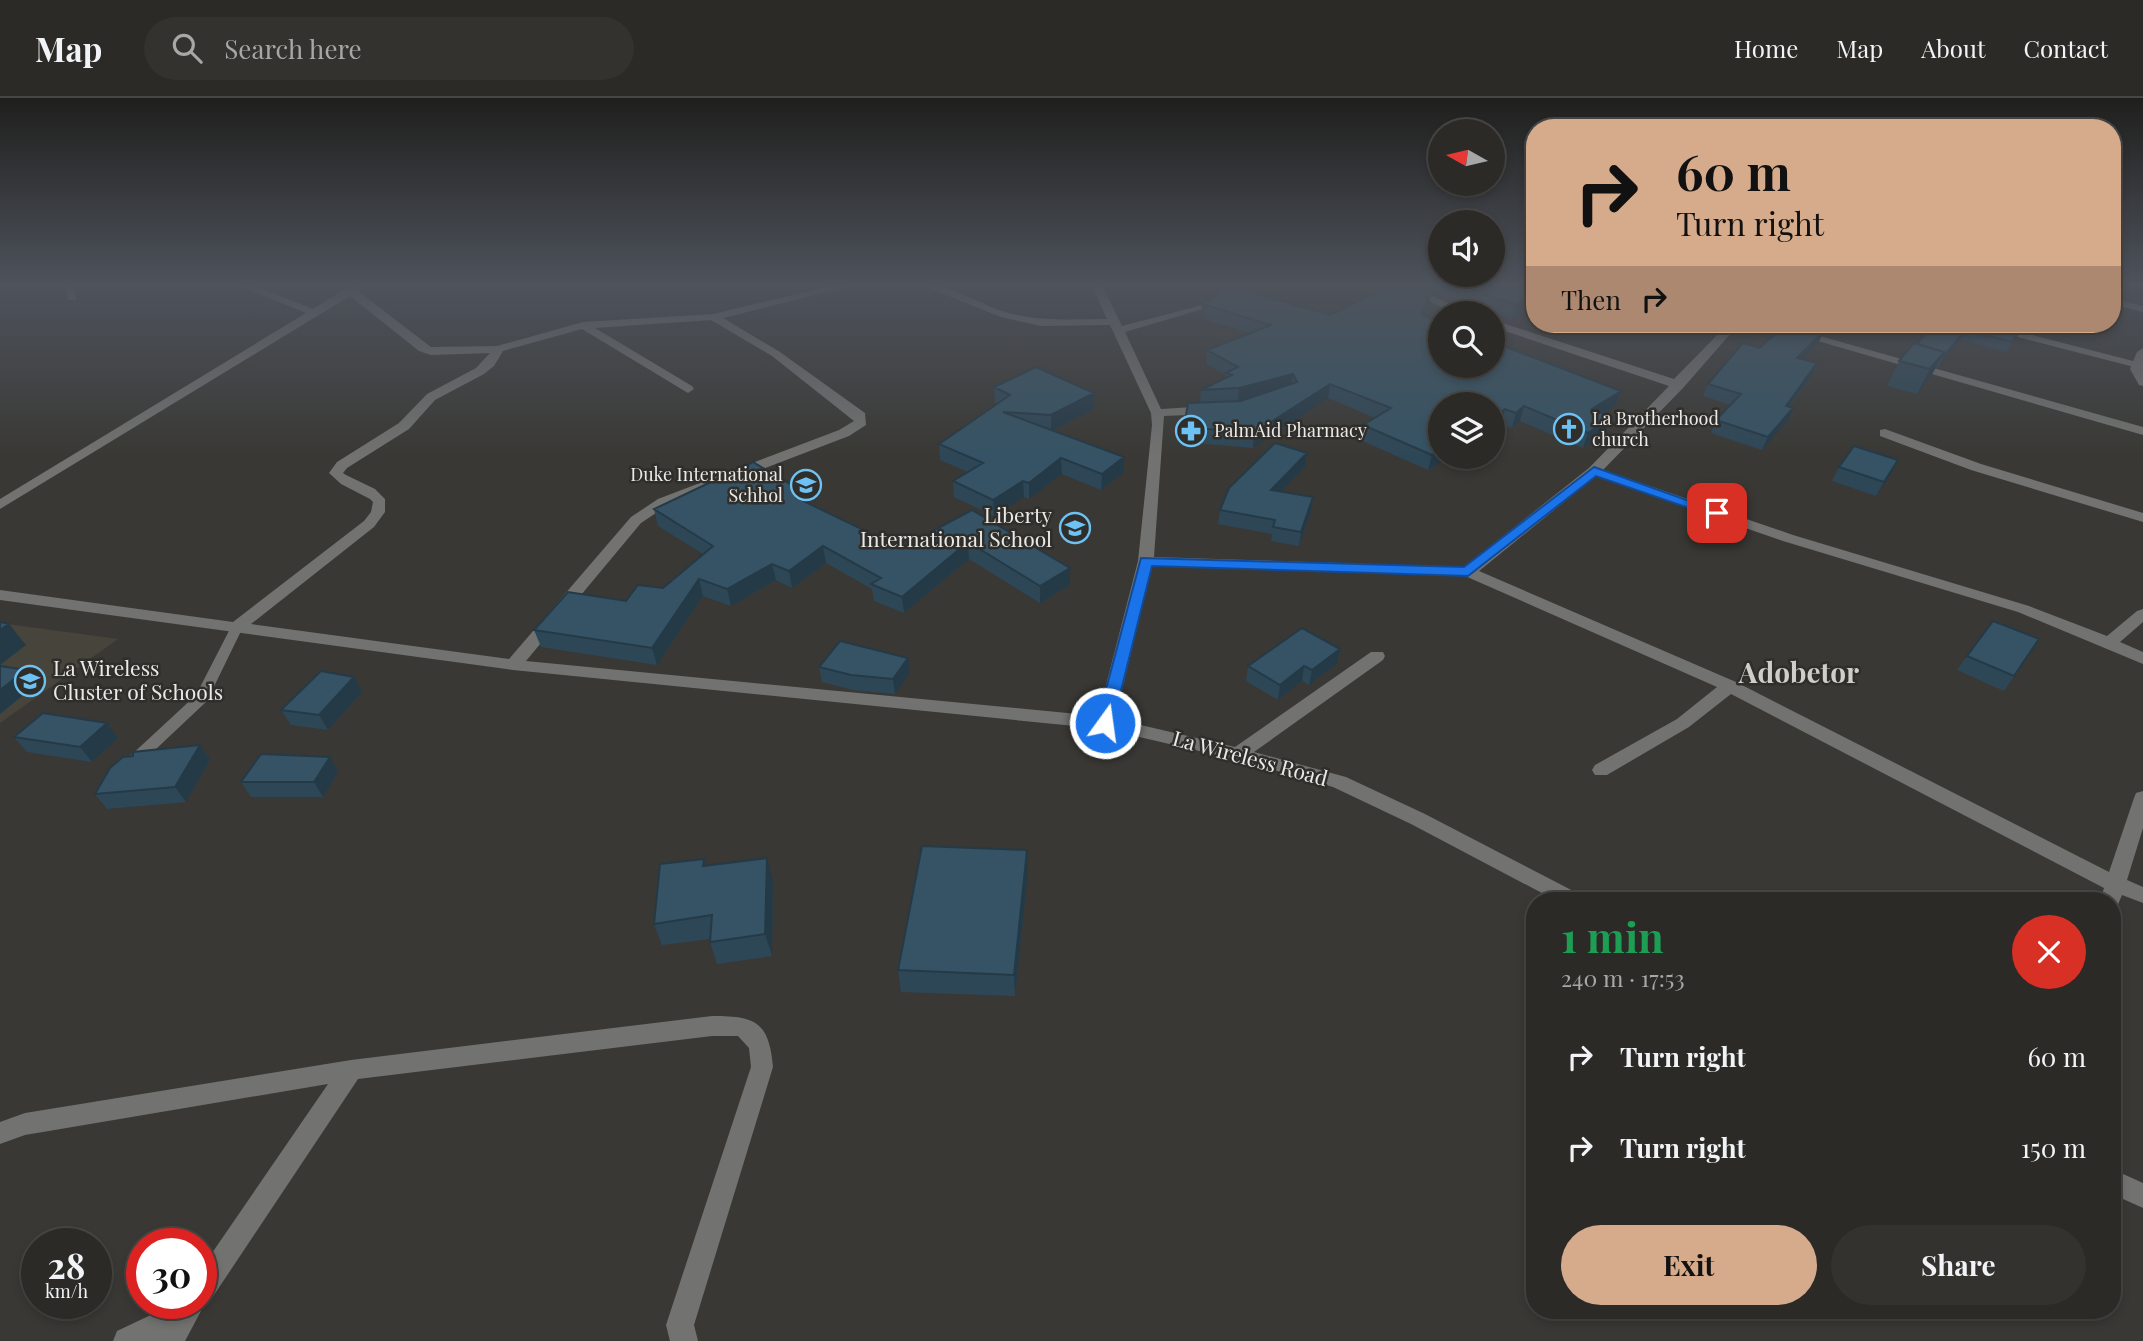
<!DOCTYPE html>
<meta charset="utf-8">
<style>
body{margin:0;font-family:"Playfair Display",serif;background:#33322f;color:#f1f3f6;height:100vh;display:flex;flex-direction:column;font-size:26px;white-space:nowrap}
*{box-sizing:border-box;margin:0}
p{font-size:23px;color:#a6a7a7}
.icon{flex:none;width:38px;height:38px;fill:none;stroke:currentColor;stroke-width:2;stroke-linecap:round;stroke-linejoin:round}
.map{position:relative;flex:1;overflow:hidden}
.drawer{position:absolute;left:1526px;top:794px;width:595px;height:427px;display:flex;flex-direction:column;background:#2b2a27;border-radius:28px;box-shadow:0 4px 10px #0003,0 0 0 2px #474644}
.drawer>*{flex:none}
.hud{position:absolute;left:1526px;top:21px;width:595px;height:214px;border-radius:28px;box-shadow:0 4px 10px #0003,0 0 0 2px #474644;background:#d6ab8b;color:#111;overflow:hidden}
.needle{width:46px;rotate:278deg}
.controls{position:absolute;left:1428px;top:21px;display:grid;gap:14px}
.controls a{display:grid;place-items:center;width:77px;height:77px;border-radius:50%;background:#2b2a27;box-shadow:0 4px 10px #0003,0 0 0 2px #474644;font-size:35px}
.speed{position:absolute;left:21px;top:1130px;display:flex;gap:14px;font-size:35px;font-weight:700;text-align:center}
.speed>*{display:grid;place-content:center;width:91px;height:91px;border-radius:50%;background:#2b2a27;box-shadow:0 4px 10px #0003,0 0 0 2px #474644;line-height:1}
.speed small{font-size:18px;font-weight:400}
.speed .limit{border:10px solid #d22;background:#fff;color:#111}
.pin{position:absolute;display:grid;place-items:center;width:60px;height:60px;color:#fff;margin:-30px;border-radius:14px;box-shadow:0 4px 10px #0006}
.me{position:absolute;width:77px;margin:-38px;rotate:14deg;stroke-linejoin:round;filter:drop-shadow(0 0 5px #0008)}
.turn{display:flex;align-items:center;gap:24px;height:147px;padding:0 35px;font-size:32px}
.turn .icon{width:91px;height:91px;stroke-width:2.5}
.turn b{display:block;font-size:49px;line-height:60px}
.then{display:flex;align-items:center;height:66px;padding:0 35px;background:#0003;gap:14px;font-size:26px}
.round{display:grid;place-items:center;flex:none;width:74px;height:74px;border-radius:37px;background:#33322f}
.headline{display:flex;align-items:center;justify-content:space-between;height:119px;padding:0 35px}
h1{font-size:42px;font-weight:700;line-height:52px;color:#1e9e55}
.cta{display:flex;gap:14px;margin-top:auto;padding:14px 35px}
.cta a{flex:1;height:80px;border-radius:42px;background:#d6ab8b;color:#111;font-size:28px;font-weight:700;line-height:80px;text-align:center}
.cta a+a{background:#33322f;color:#f1f3f6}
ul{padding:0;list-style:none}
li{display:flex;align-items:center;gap:21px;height:91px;padding:0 35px}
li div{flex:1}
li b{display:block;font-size:26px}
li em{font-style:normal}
header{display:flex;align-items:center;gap:42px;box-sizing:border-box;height:98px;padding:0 35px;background:#2b2a27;border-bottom:2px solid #474644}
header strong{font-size:33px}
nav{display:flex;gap:38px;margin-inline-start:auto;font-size:24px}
.search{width:490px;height:63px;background:#33322f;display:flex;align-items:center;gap:18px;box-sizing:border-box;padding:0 24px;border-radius:38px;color:#a6a7a7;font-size:26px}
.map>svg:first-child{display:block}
</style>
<header>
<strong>Map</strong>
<div class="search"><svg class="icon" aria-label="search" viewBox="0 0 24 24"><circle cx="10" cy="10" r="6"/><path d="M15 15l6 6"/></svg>Search here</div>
<nav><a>Home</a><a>Map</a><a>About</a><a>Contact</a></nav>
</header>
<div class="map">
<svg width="2143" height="1243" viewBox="0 0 2143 1243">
<rect width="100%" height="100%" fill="#393834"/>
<path fill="#47443b" d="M0 525 118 541 0 625Z"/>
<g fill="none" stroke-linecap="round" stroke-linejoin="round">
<path fill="#727270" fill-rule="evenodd" d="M2112 200 2143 208V214L2112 206Z
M2005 230 2141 265 2143 267 2138 270 2002 235V231Z
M237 525 243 529 207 603 138 668H128L126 664 128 660 196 597 231 529Z"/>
<path fill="#727270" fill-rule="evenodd" d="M64 185H74L76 202H68Z
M233 185H248L313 211 355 185H368L358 193 431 249 497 248 583 224 713 216 843 185H863L723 220 780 254 865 315 866 327 849 338 668 407 641 425 526 563 1098 618 1138 463 1152 327 1151 315 1110 227 1041 228 1001 219 916 185C949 185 978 206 1009 215 1041 224 1074 221 1107 221L1091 185H1101L1122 228 1206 206V210L1125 234 1161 311 1210 308 1216 312 1210 316 1164 318 1154 459 1464 469 1589 370 1669 288 1493 229V222L1674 281 1728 226H1739L1683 290 1603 372 1793 437 2029 508 2107 538 2137 513 2143 511V524L2120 544 2143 554V566L2018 514 1783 443 1596 378 1479 473 1736 584 2109 774 2134 700 2136 695 2143 693V730L2127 782 2143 789V805L2122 797 2117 809 2112 810V803H2100L2104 790 1731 596 1689 629 1607 677H1595L1592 672 1595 667 1677 621 1717 589 1465 478 1152 468 1115 621 1235 649 1371 554H1383L1385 558 1383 562 1254 654 1346 679 1425 716 1581 797 1584 803H1557L1411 726 1333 689 1238 662 1105 631 513 572 0 502V492L233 524 364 423 371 414 373 404 370 401 341 386 329 375 337 364 399 325 427 296 476 270 490 255 431 257 419 253 350 198 0 411V401L306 215ZM711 222 772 258 854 323 839 332 658 401 631 419 509 561 251 526 374 429 385 414V401L375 391 346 377 343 375 347 370 409 331 435 302 484 276 494 268 503 253 582 231 688 295 694 291 692 288 595 230Z
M1391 185H1405L1469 215H1454Z
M1759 226H1777L2143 329V337Z
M2143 250V288L2139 287 2130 271 2137 254Z
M1885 331 1981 366 2143 415V424L1971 372 1880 338V332Z
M712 918C755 918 769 923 773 969L694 1227 698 1243H670L666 1227 751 969 749 950 738 938H712L358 981 210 1203 201 1207 199 1206 201 1213 185 1243H113L117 1233 174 1206H201V1171L328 986 25 1037 0 1046V1024L25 1015 351 962Z
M2112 1071 2143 1085V1110L2112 1096Z"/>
</g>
<path fill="#2e4757" d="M1393 185H1535L1512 221 1431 193 1429 206 1424 218 1621 293 1616 307 1603 316 1611 319 1606 334 1583 350 1520 323 1512 330 1501 326 1493 331V306L1440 359H1450L1428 372 1360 342 1363 327 1375 320 1328 300 1253 350 1183 344 1184 329 1200 304 1201 292 1225 280 1226 277 1206 266 1207 252 1250 235 1201 220 1202 206 1331 217Z
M1786 226H1838L1827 237 1822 236 1818 246 1802 261 1817 265 1811 278 1789 309 1788 323 1762 352 1711 335 1716 322 1730 307 1703 298 1708 286 1760 250Z
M1908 226H2026L2022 232 2021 231 2006 254 1960 242 1939 269 1937 268 1931 278 1917 296 1887 288 1899 263 1917 246 1925 237 1905 232Z
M994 289 1094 311 1053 332 1123 375 1101 392 1062 376 1029 401 1024 399 994 418 954 399 953 383 968 374 940 362 939 346 997 306 995 305Z
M1307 355 1305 369 1281 394 1313 399 1311 413 1299 448 1271 443 1272 436 1218 426 1220 412Z
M1898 362 1876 398 1832 383 1839 369Z
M807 405 901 450 972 412 1070 470V487L1040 505 969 461 904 515 874 503 872 491 826 465 792 490 776 482 731 508 703 498 657 567 541 549 534 532 626 503 663 490 703 456 658 428 654 411Z
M2039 541 2004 593 1957 572 1967 558Z
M1340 551 1337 566 1309 587 1302 583 1278 602 1246 583 1248 568Z
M908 560 910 575 895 596 853 592 822 584 819 569Z
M354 579 362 594 328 632 291 627 281 612Z
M107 625 118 640 92 664 27 654 14 639Z
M210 662 186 704 107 711 95 696Z
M338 674 323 699H251L241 684Z
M706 768 773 782 772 858 717 866 710 844V841L662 847 654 826Z
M1028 774 1015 898 901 894 898 872Z"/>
<path fill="#253a47" d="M1431 192 1429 206 1420 231 1422 217Z
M1535 194V205L1512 221 1516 207Z
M1832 226H1838L1827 237Z
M1965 232 1960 242 1939 269 1944 258Z
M1823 234 1818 246 1792 272 1797 260Z
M1944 254 1931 278 1917 296 1930 271Z
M1817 265 1811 278 1780 320 1786 308Z
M1293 276 1291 290 1238 304 1239 290Z
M1330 286 1328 300 1253 350 1254 335Z
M1621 293 1616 307 1588 326 1592 311Z
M1094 295V311L1051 333V317Z
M1524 308 1520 323 1512 330 1516 315Z
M1793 310 1788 323 1762 352 1768 339Z
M1505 311 1501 326 1493 331V319Z
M1611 319 1606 334 1583 350 1588 335Z
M1440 352V359H1450L1428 372 1432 357Z
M1307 355 1305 369 1269 406 1271 392Z
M1124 359 1123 375 1101 392 1102 376Z
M1061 360 1062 376 1029 401V385Z
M1898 362 1891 376 1876 398 1884 384Z
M1023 383 1024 399 994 418 993 402Z
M805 395 808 412 797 400Z
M1313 399 1311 413 1299 448 1301 434Z
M968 444 969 461 904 515 902 499Z
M823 448 826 465 792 490 789 473Z
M772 466 776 482 731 508 727 491Z
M1070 470V487L1040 505V488Z
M699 481 703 498 657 567 652 550Z
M9 526 26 547 0 567V532Z
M1340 551 1337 566 1309 587 1312 572Z
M908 560 910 575 895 596 893 581Z
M1304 568 1302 583 1278 602 1280 587Z
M26 572 37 586 0 616V592Z
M354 579 362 594 328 632 319 617Z
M107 625 118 640 92 664 80 649Z
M200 647 210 662 186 704 175 689Z
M330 659 338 674 323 699 314 684Z
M1027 752 1028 774 1015 898 1014 877Z
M767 760 773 782 772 858 765 836Z"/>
<path fill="#355365" stroke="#253a47" stroke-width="2" d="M1393 185H1416L1431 192 1422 217 1440 224V268H1493V244L1621 293 1592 311 1611 319 1588 335 1524 308 1516 315 1505 311 1493 319V306H1440V352L1432 357 1363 327 1391 310 1330 286 1254 335 1184 329 1188 305 1241 303 1297 284 1293 276 1239 290 1201 292 1232 277 1226 275 1238 269 1207 252 1271 227 1202 206 1230 189 1331 217Z
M1454 185H1535V194L1516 207Z
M1786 226H1795L1823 234 1797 260 1817 265 1786 308 1793 310 1768 339 1716 322 1741 296 1708 286 1743 245 1760 250Z
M1928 226H2006L2021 231 2012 244 1965 232 1944 258H1942L1944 254 1917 246 1933 227Z
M1914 245 1944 254 1930 271 1899 263Z
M1036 269 1094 295 1051 317 1003 314 1124 359 1102 376 1061 360 1029 385 1023 383 993 402 953 383 983 365 939 346 1010 297 994 289Z
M1275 345 1307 355 1271 392 1313 399 1301 434 1273 429 1275 422 1220 412 1229 390Z
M1854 348 1898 362 1884 384 1839 369Z
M753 364 805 395 797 400 901 450 972 412 1070 470 1040 488 968 444 902 499 871 486 881 480 823 448 789 473 772 466 727 491 699 481 652 550 534 532 568 494 626 503 638 487 663 490 713 448 654 411Z
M1993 523 2039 541 2014 578 1967 558Z
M0 524 9 526 0 532Z
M1302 530 1340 551 1312 572 1304 568 1280 587 1248 568Z
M840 543 908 560 893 581 851 577 819 569Z
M0 568 26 572 0 592Z
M321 573 354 579 319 617 281 612Z
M43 615 107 625 80 649 14 639Z
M200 647 175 689 95 696 110 670 123 659 133 658V654Z
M261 656 330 659 314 684H241Z
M922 748 1027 752 1014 877 898 872Z
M767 760 765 836 710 844 712 817 654 826 660 766 704 761 703 768Z"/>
<linearGradient id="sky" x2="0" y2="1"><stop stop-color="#1f1f1d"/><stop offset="0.52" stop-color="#4e535c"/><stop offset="1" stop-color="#4e535c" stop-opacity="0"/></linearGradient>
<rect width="2143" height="359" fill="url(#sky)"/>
<path fill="#1a73e8" stroke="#114b97" stroke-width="2" d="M1594 369 1723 415 1712 418 1596 378 1468 478 1152 468 1113 625 1105 630 1097 625 1141 460 1464 469Z"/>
<defs>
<g id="church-ring" transform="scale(1.575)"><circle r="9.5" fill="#2f2e2a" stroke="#6dc2f3" stroke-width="1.5"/><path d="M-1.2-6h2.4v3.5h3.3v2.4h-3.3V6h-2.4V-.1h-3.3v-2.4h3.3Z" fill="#6dc2f3"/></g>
<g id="pharmacy-ring" transform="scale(1.575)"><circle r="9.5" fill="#2f2e2a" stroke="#6dc2f3" stroke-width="1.5"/><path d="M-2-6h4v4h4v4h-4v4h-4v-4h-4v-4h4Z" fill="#6dc2f3"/></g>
<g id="school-ring" transform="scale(1.575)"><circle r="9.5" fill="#2f2e2a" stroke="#6dc2f3" stroke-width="1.5"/><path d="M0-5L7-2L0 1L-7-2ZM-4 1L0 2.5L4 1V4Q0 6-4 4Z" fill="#6dc2f3"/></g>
</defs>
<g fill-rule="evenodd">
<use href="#church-ring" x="1569" y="331"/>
<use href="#pharmacy-ring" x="1191" y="333"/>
<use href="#school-ring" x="806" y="387"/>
<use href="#school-ring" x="1075" y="430"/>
<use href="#school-ring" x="30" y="583"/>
</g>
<g text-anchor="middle" stroke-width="5" stroke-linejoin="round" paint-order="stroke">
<g font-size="18" fill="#eae9e7" stroke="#2f2e2a" text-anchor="start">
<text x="1592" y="327">La Brotherhood<tspan x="1592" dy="21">church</tspan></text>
<text x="1214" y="339">PalmAid Pharmacy</text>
<text x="783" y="383" text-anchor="end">Duke International<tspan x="783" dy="21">Schhol</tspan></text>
</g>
<g font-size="21" fill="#eae9e7" stroke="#2f2e2a" text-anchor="end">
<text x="1052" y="425">Liberty<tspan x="1052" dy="24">International School</tspan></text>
<text x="53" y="578" text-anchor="start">La Wireless<tspan x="53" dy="24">Cluster of Schools</tspan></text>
</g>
<g font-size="21" fill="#eae9e7" stroke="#2f2e2a">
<text transform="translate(1250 661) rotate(15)" y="7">La Wireless Road</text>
</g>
<g font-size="28" font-weight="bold" fill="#d0ceca" stroke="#2f2e2a">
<text x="1799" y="585">Adobetor</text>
</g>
</g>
</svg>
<div class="controls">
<a><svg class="needle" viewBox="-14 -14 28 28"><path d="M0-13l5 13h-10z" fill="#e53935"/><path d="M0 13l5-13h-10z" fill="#a6a7a7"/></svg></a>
<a><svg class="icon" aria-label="sound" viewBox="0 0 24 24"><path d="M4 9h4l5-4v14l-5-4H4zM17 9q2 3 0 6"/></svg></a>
<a><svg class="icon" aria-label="search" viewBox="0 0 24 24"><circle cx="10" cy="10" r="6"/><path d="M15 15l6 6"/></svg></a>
<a><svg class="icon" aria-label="layers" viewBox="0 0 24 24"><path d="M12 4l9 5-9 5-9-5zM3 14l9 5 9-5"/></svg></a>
</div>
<div class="speed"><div>28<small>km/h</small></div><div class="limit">30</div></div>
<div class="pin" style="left:1717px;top:415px;background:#d93025"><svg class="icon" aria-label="arrive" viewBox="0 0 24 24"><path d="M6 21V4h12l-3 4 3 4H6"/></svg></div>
<svg class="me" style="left:1105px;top:625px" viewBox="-20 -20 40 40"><circle r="17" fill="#1a73e8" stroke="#fff" stroke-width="3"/><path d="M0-11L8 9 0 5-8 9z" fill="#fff"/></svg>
<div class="hud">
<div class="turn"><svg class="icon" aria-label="right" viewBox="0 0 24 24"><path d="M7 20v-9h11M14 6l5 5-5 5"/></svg><div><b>60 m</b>Turn right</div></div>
<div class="then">Then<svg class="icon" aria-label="right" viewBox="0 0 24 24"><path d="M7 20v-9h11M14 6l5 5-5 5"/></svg></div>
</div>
<section class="drawer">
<div class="headline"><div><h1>1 min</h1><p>240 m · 17:53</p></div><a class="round" style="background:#d93025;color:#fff"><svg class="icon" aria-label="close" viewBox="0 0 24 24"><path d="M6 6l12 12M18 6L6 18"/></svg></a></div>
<ul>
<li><svg class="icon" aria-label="right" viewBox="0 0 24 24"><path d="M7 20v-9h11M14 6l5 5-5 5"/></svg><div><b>Turn right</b></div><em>60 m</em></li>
<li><svg class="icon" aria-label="right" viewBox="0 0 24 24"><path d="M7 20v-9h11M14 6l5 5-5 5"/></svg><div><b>Turn right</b></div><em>150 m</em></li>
</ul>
<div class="cta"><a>Exit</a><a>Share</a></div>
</section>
</div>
